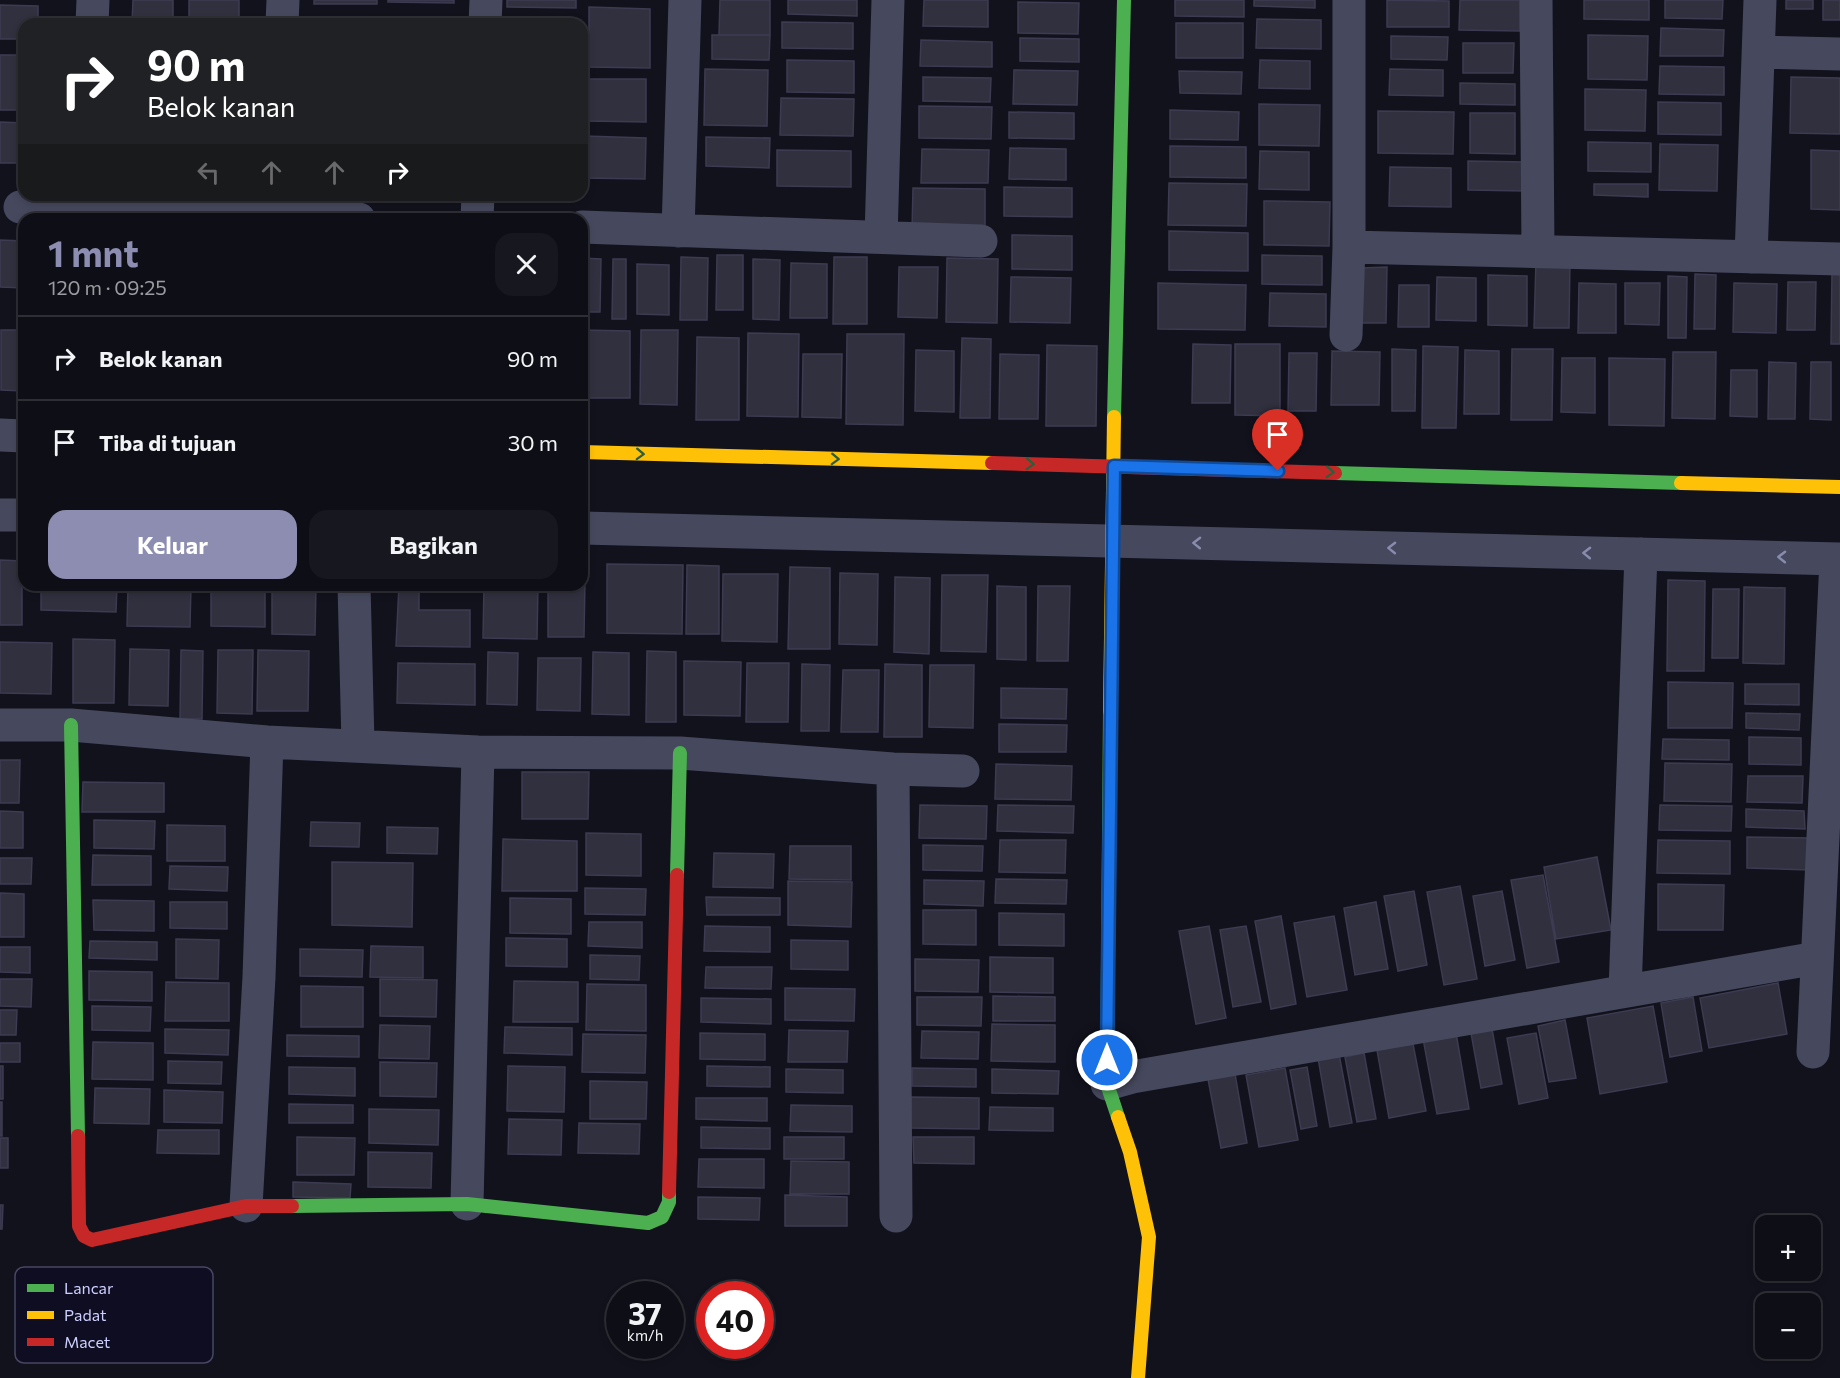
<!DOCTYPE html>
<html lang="id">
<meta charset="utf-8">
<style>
body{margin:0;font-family:Commissioner,sans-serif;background:#17171f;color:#f1f3f6;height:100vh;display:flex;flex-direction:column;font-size:22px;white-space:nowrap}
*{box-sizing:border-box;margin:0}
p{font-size:20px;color:#9b9ca1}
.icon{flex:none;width:33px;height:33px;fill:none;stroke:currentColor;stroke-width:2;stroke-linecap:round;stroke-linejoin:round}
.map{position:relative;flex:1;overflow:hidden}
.panel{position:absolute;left:18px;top:213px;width:570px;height:378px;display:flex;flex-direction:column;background:#0e0e16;border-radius:18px;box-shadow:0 3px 9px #0003,0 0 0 2px #2e2e35}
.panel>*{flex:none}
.top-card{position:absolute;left:18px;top:18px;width:570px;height:183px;border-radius:18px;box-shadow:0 3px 9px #0003,0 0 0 2px #2e2e35;background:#202124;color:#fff;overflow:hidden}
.tools{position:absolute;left:1755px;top:1215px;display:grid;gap:12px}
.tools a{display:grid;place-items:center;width:66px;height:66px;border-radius:12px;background:#0e0e16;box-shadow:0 3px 9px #0003,0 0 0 2px #2e2e35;font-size:30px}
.speed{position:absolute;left:606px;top:1281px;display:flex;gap:12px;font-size:30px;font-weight:700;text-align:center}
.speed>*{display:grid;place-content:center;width:78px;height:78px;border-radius:50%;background:#0e0e16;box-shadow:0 3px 9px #0003,0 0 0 2px #2e2e35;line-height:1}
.speed small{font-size:15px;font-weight:400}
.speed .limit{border:9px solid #d22;background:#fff;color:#111}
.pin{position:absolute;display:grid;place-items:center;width:51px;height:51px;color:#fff;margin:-62px -26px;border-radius:50% 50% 50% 0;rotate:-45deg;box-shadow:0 0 6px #0007}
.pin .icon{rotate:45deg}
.me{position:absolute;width:66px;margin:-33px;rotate:0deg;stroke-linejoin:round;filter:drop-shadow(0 0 4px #0008)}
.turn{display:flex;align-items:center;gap:21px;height:126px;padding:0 30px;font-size:27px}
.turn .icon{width:78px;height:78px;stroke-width:2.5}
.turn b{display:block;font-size:42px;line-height:51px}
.lanes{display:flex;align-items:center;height:57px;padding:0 30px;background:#0003;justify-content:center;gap:30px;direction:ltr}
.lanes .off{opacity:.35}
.round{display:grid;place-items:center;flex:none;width:63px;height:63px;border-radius:18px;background:#17171f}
.headline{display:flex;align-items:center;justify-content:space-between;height:102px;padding:0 30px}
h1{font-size:36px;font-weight:700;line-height:45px;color:#8c8db0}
.primary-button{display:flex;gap:12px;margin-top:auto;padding:12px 30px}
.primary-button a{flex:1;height:69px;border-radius:18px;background:#8c8db0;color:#fff;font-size:24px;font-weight:700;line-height:69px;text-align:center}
.primary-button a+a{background:#17171f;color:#f1f3f6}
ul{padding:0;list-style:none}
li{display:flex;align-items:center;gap:18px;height:84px;padding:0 30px;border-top:2px solid #2e2e35}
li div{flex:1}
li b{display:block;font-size:22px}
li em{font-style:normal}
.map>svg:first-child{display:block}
</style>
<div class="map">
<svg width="1840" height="1378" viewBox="0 0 1840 1378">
<rect width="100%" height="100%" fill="#12121d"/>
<path fill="#30303f" stroke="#3c3b51" stroke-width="1.5" d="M133 0H173V24H132Z
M189 0H239V24H189Z
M314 0H377V4H314Z
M388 0H454V3L388 2Z
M507 0H576V8L507 7Z
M720 0H770V35H719Z
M788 0H857V16L788 14Z
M924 0H988V27L923 26Z
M1175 0H1244V17L1175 16Z
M1254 0H1315V8L1254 6Z
M1387 0 1449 1V27H1387Z
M1460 0H1520V31L1459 30Z
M1584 0H1649V20L1584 19Z
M1665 0H1723L1722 19 1665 18Z
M1786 0H1813V9H1786Z
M1823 0H1840V20H1823Z
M1018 2 1079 3 1078 34 1018 33Z
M0 5 38 6V24H24V39H0Z
M589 7 650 9V68L589 67Z
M1257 19 1321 20V49L1256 48Z
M782 22 853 23V49L782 48Z
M1176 23H1243V58H1176Z
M1661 28 1724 30 1723 56H1660Z
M712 35H770L769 60 712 59Z
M1588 35 1648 36 1647 80 1588 79Z
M1391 36 1448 37 1447 60 1391 59Z
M1020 38 1079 39V62L1020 61Z
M921 40 992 42V67L920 66Z
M1463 43H1514L1513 73H1463Z
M0 55H24V110H0Z
M787 60 854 61V93L787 92Z
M1260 60 1310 61V89L1259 88Z
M1660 66 1724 67V95L1659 94Z
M705 69 768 70 767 126 704 125Z
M1390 69 1443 70V96L1389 95Z
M1014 70 1078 71 1077 105 1013 104Z
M1179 71 1242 72 1241 94 1180 93Z
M923 77 991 78 990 102 923 101Z
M1791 77 1840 78V134L1790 133Z
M588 79H646V122L587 121Z
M1460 83 1515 84V105L1460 104Z
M1585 89 1646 90 1645 131 1585 130Z
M781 98 854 99 853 136 780 135Z
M1658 102 1721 103V135L1658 134Z
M1259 104 1320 105 1319 146 1259 145Z
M919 106 992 107 991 139 919 138Z
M1170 110 1239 112 1238 140 1170 139Z
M1378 111 1454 112 1453 154 1378 153Z
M1009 112 1074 113V139L1009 138Z
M1470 113H1515V154L1470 153Z
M0 122 24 123V163H0Z
M585 136 646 138 645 179 585 178Z
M706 137 770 138 769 168 706 166Z
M1588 142 1651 143V172L1588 171Z
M1660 144 1718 145 1717 191 1659 190Z
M1170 146 1246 147V178L1170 177Z
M1010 148 1066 149V180L1009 179Z
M922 149 989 150 988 183H921Z
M777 150 851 151V187L777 186Z
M1811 150 1840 151V210L1811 209Z
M1260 151 1309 152V190L1259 189Z
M1468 161 1528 162V191L1468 190Z
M1390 167 1451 168V207L1389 206Z
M1169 183 1247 184 1246 226 1168 225Z
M1594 184H1648V197L1594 195Z
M1004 187 1072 188V217L1004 216Z
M913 188 985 189V231L912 230Z
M1264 201 1330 202 1329 246 1264 245Z
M1169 231 1248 233V271L1169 270Z
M1012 235 1072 236V270L1012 269Z
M0 240 24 241V288L0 287Z
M717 255H743V310H716Z
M1262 255 1322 256V285L1262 284Z
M681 257 708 258 707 320H680Z
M834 257H867V324H833Z
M582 258 601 259 600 312H582Z
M947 258 998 259 997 323 946 322Z
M613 259H626V319H612Z
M753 259 780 260 779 320 753 319Z
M1536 261H1570L1569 328H1534Z
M791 263 827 264V318H790Z
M637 264 669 265V315L637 314Z
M899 267H938L937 318 898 317Z
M1387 267 1386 323H1360L1361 268Z
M1832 272H1840V344H1831Z
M1695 274 1716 275 1715 329H1694Z
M1488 275 1527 276V326L1488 325Z
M1668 276 1687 277 1686 338H1668Z
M1011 277 1071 278 1070 323 1010 322Z
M1437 277 1476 278V321L1436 320Z
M1788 282H1816L1815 330H1787Z
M1158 283 1246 285 1245 330 1158 329Z
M1579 283 1616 284V333H1578Z
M1625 283H1660L1659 325 1625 324Z
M1734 283 1777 284 1776 333 1733 332Z
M1399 285H1429V327H1398Z
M1270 293 1326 294V327L1269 326Z
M1 330H24V391L1 390Z
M582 330 630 331V398H582Z
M641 330H678L677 405 640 404Z
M748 333 799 334 798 417 747 416Z
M847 334H904L903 425 846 424Z
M697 337 739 338V420H696Z
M962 338 991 339 990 418H960Z
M1193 344 1231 345 1230 403H1192Z
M1235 344H1280V416L1235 415Z
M1047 345 1097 346 1096 426H1046Z
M1423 346 1458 347 1456 428H1422Z
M1392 349 1416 350 1415 411H1392Z
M1512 349H1553L1552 420H1511Z
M916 350 954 351V412L915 411Z
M1465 350 1499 351V414H1464Z
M1332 351 1380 352 1379 405H1331Z
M1673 352H1716L1715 419 1672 418Z
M1289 353H1317L1316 411H1288Z
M803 354H842L841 418 802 417Z
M1000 354 1039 355 1038 419H999Z
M1562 358H1595V413L1561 412Z
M1609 358 1665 359 1664 426 1609 425Z
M1769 362 1796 363 1795 419H1768Z
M1811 362H1831V420L1810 419Z
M1731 370H1757V417L1730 416Z
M0 560 22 561V625H0Z
M607 564 683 565 682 634 607 633Z
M687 565 719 566V634H686Z
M790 567 830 568V649H788Z
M840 573 878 574 877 645 839 644Z
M723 574H778L777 642 722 641Z
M942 575H988L986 652 941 651Z
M895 577 930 578 929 654 894 652Z
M582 578 585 579 584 637H548V585H582Z
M1668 580 1705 581 1704 671H1667Z
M41 585H117L116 612 41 610Z
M128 585H191L190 627 127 626Z
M211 585H265V627L211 626Z
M272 585H316L315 635 272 634Z
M399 585H419V610H470V647L396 646Z
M484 585H538L537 639 483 638Z
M997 586 1026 587V660L997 659Z
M1038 586H1070L1068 661H1037Z
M1744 587 1785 588 1784 664 1743 663Z
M1713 589H1739L1738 658H1712Z
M73 639 115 640 114 703H73Z
M0 642 52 643 51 694 0 693Z
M130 649 169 650 168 706 129 705Z
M181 650 203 651 202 719H180Z
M218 650H253L252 714 217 713Z
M258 650 309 651 308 711H257Z
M647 651 676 652V722H646Z
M488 652 518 653 517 705 487 704Z
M593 652 629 653V715L592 714Z
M538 658H581L580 711 537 710Z
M684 661 741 662 740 716 684 715Z
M398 663 475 664V705L397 703Z
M747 663H789L788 722H746Z
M802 664 830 665 829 731H801Z
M885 664 922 665V737H884Z
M930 665H974L973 728 929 727Z
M843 670H879L878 732H841Z
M1668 682 1733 683 1732 728H1668Z
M1745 684H1799V705L1745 704Z
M1001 688 1067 689 1066 719 1001 718Z
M1746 713 1800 714 1799 730 1746 728Z
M999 724 1067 725 1066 752H999Z
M1749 737 1801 738V765L1749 764Z
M1663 739 1729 740V760L1662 759Z
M0 760H20L19 803H0Z
M1665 763 1732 764 1731 802 1664 801Z
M996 764 1072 766 1071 800 995 799Z
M522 772H589L588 819H522Z
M1748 776H1803L1802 803 1747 802Z
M83 782 164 783V812H82Z
M920 805 987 806 986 839 919 838Z
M998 805 1074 806 1073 833 997 831Z
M1660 805 1732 806 1731 831 1659 830Z
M1746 809 1804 811 1805 829 1746 827Z
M0 811 23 812V848H0Z
M94 820 155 821 154 849 94 848Z
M311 822 360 823 359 847 310 846Z
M167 825 225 826V861H167Z
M387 827 438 828 437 854 387 853Z
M586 833 641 834V876L586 875Z
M1747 837 1811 838 1810 870 1747 868Z
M503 839 577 841V891H502Z
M1000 840H1066L1065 873 999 872Z
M1658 840 1730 841V874L1657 873Z
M923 845 983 846 982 871 923 870Z
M790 846H851V880L789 879Z
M714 853 774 854 773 888 713 887Z
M93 855 151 856V885H92Z
M1597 857 1611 930 1556 939 1544 867Z
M0 858H32L31 884H0Z
M332 862 413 863 412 927 332 925Z
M170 866 228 867 227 891 169 889Z
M1543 875 1559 962 1527 968 1511 880Z
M996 879 1067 880 1066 904 995 903Z
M924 880 984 881 983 906 924 904Z
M788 881 852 882 851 927 788 925Z
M1658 884 1724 885 1723 930H1658Z
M1460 886 1477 979 1444 985 1427 892Z
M585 888 646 889 645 915 585 914Z
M1414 891 1427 965 1398 971 1384 896Z
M1502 891 1515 960 1485 966 1473 896Z
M0 893 24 894V937H0Z
M706 897 780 898V915H707Z
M510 898 571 899V934L510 933Z
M93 900 154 901V931L94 930Z
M170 902H227V929L170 928Z
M1376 902 1388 969 1355 975 1344 908Z
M923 910H976V945L923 944Z
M999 913 1064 914V946L999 945Z
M1281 916 1296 1004 1271 1009 1255 921Z
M1334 916 1347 990 1307 997 1294 923Z
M589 922H642V948L588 946Z
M705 926 770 927V952L704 951Z
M1209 926 1226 1018 1196 1024 1179 931Z
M1246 926 1261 1002 1233 1007 1220 930Z
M506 938 567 939V967L506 966Z
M176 939 219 940 218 979 176 978Z
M791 940 848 941V970L791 969Z
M90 941 157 942V960L89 958Z
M371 946 423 947V978L370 977Z
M0 947H30V973L0 972Z
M300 949 363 950 362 977 300 976Z
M590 955 640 956 639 980 590 979Z
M990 957 1053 958V993L990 992Z
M915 959 979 960 978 992 915 991Z
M706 967H772L771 989 705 988Z
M89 971 152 972V1001L89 1000Z
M0 979H32L31 1007 0 1006Z
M380 979 437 980 436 1017 380 1016Z
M514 981 578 982V1022H513Z
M166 982 229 983V1021H165Z
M1778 983 1787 1034 1709 1048 1700 998Z
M587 984 646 985V1031L586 1030Z
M301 986 363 987V1027H301Z
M785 988 855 989 854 1021 785 1020Z
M993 996 1055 997V1021H993Z
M917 997H982L981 1026 917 1025Z
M1693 997 1702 1051 1670 1057 1661 1003Z
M701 998 771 999V1024L701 1022Z
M92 1006 151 1007 150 1031 92 1030Z
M1653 1006 1667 1082 1600 1094 1587 1018Z
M0 1010H17L16 1035H0Z
M1565 1020 1576 1078 1549 1082 1538 1026Z
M992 1024 1055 1025V1062L991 1061Z
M380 1025 430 1026 429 1059 379 1058Z
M505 1027 572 1028V1055L504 1053Z
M1455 1027 1469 1109 1437 1114 1422 1033Z
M165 1029 229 1030 228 1055 165 1053Z
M1492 1029 1502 1084 1481 1088 1471 1033Z
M789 1030 848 1031 847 1062H788Z
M922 1031 979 1032 978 1059 921 1058Z
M700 1033 765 1034V1060L700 1059Z
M1536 1033 1548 1098 1519 1104 1507 1038Z
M583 1034 646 1035 645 1073 582 1072Z
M287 1035 359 1036V1057L287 1056Z
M93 1042 153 1043V1080L92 1079Z
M0 1043H20V1062H0Z
M1413 1044 1426 1111 1389 1118 1377 1050Z
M1364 1053 1376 1119 1357 1122 1345 1057Z
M1339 1054 1352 1123 1330 1127 1318 1058Z
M168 1061 222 1062 221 1084 168 1083Z
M380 1062 437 1063 436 1097 380 1096Z
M0 1066H3V1099H0Z
M508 1066 565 1067 564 1112 507 1111Z
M707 1066 770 1067V1087L707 1086Z
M289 1067 355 1068V1096L289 1094Z
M1307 1067 1317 1126 1301 1129 1290 1070Z
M912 1068 976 1069V1087L912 1086Z
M1285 1068 1298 1140 1259 1147 1246 1075Z
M786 1069 843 1070V1093L786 1092Z
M992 1069 1059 1071 1058 1094 992 1093Z
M1235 1074 1247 1143 1221 1148 1208 1079Z
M590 1081 647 1082 646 1119H590Z
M95 1088 150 1089 149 1124 94 1123Z
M164 1090 223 1092 222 1123 164 1122Z
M911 1097 979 1098V1129L910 1128Z
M696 1098H767V1121L696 1119Z
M0 1102H2V1136H0Z
M289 1104 353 1105V1123H289Z
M791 1105 852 1106V1132L790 1131Z
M990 1107 1053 1108V1131L989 1130Z
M369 1109 439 1110 438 1145 369 1143Z
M509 1119 562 1120 561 1155 508 1154Z
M579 1123 640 1124 639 1154 578 1153Z
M701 1127 770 1128V1149L701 1148Z
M158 1130H219V1154L157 1153Z
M297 1137 355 1138 354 1175H297Z
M784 1137H844V1159H784Z
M913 1137H974V1164L914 1163Z
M0 1138H8V1168H0Z
M368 1152 432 1153 431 1188 368 1187Z
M699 1159H764V1188L698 1187Z
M791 1161 849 1162V1194H790Z
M293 1182 351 1184 350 1198 293 1197Z
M785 1195 847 1197V1226H785Z
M698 1197 760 1198 759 1220 698 1219Z
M0 1205H3L2 1229H0Z"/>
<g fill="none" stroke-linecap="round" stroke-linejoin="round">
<path stroke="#46485e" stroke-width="33" d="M1536 0 1538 251
M92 24 93 0
M282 24 283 0
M485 24 486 0
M1759 52 1840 54
M20 207 359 219
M477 219 478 195
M582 227 981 241
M678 231 685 0
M881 237 888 0
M1349 247 1840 259
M1751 257 1760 0
M1346 335 1349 247V0
M0 435 24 436
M0 515H24
M582 528 1840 559
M354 585 358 744
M0 725H71L267 742 478 752 680 753 893 769 963 771
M893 769 896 1216
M1625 991 1641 554
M1813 1052 1836 559
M1107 1084 1132 1077 1817 958
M467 1204 478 752
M246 1206 259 977 267 742"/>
<path stroke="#4caf50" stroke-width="14" d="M1114 417 1124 0
M1335 473 1681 483
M1110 711 1107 1084 1118 1117
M71 725 78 1136
M677 875 680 753
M292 1206 467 1204 648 1223 662 1217 669 1202V1192"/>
<path stroke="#ffc107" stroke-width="14" d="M582 452 992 463
M1681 483 1840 487
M1110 711 1114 417
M1118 1117 1130 1152 1149 1237 1138 1378"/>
<path stroke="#c62828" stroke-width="14" d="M992 463 1335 473
M78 1136 79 1226 84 1236 92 1240 246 1206H292
M669 1192 677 875"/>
</g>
<defs><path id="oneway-chevron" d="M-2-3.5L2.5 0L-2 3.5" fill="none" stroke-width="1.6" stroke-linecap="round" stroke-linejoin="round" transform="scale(1.5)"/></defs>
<g stroke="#2d5e39">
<use href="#oneway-chevron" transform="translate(640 454) rotate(2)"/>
<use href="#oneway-chevron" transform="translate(835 459) rotate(2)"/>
<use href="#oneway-chevron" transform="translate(1030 464) rotate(2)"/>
<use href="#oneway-chevron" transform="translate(1330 472) rotate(2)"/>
</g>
<g stroke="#8a8cae">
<use href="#oneway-chevron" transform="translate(1197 543) rotate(-179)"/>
<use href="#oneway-chevron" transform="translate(1392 548) rotate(-179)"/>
<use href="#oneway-chevron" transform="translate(1587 553) rotate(-179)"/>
<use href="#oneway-chevron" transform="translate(1782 557) rotate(-179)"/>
</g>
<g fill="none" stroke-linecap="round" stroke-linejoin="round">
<g stroke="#114b97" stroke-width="15">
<path id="route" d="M1107 1060 1114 466 1278 471"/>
</g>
<use href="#route" stroke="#1a73e8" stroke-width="10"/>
</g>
<rect x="15" y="1267" width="198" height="96" rx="9" fill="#0e0d22" stroke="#474764" stroke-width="1.5"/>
<rect x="27" y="1284" width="27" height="8" fill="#4caf50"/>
<rect x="27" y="1311" width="27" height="8" fill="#ffc107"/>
<rect x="27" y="1338" width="27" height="8" fill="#c62828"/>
<g font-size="16" fill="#cdcfff">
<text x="64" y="1294">Lancar</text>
<text x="64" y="1321">Padat</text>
<text x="64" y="1348">Macet</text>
</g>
</svg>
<div class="tools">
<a>+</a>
<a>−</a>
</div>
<div class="speed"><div>37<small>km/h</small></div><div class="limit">40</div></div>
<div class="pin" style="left:1278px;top:471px;background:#d93025"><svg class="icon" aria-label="arrive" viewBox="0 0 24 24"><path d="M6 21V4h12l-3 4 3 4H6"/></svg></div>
<svg class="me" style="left:1107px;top:1060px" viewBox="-20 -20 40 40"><circle r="17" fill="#1a73e8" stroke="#fff" stroke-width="3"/><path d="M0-11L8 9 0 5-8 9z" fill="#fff"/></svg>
<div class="top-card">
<div class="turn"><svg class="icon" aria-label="right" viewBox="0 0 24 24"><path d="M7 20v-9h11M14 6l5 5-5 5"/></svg><div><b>90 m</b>Belok kanan</div></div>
<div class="lanes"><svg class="icon off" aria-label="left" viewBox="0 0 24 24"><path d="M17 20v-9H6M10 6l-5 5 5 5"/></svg><svg class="icon off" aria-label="ahead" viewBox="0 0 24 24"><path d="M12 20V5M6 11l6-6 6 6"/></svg><svg class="icon off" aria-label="ahead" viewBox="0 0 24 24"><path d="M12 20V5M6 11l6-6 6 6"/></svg><svg class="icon" aria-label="right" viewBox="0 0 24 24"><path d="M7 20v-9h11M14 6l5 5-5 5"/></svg></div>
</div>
<section class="panel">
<div class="headline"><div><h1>1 mnt</h1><p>120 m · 09:25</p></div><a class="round"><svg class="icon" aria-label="close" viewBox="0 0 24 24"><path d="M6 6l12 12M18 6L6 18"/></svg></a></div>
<ul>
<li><svg class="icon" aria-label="right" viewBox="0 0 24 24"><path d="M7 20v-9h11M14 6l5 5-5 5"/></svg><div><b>Belok kanan</b></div><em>90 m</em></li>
<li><svg class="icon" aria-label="arrive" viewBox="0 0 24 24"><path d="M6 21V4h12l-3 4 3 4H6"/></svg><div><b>Tiba di tujuan</b></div><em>30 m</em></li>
</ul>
<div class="primary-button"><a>Keluar</a><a>Bagikan</a></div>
</section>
</div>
